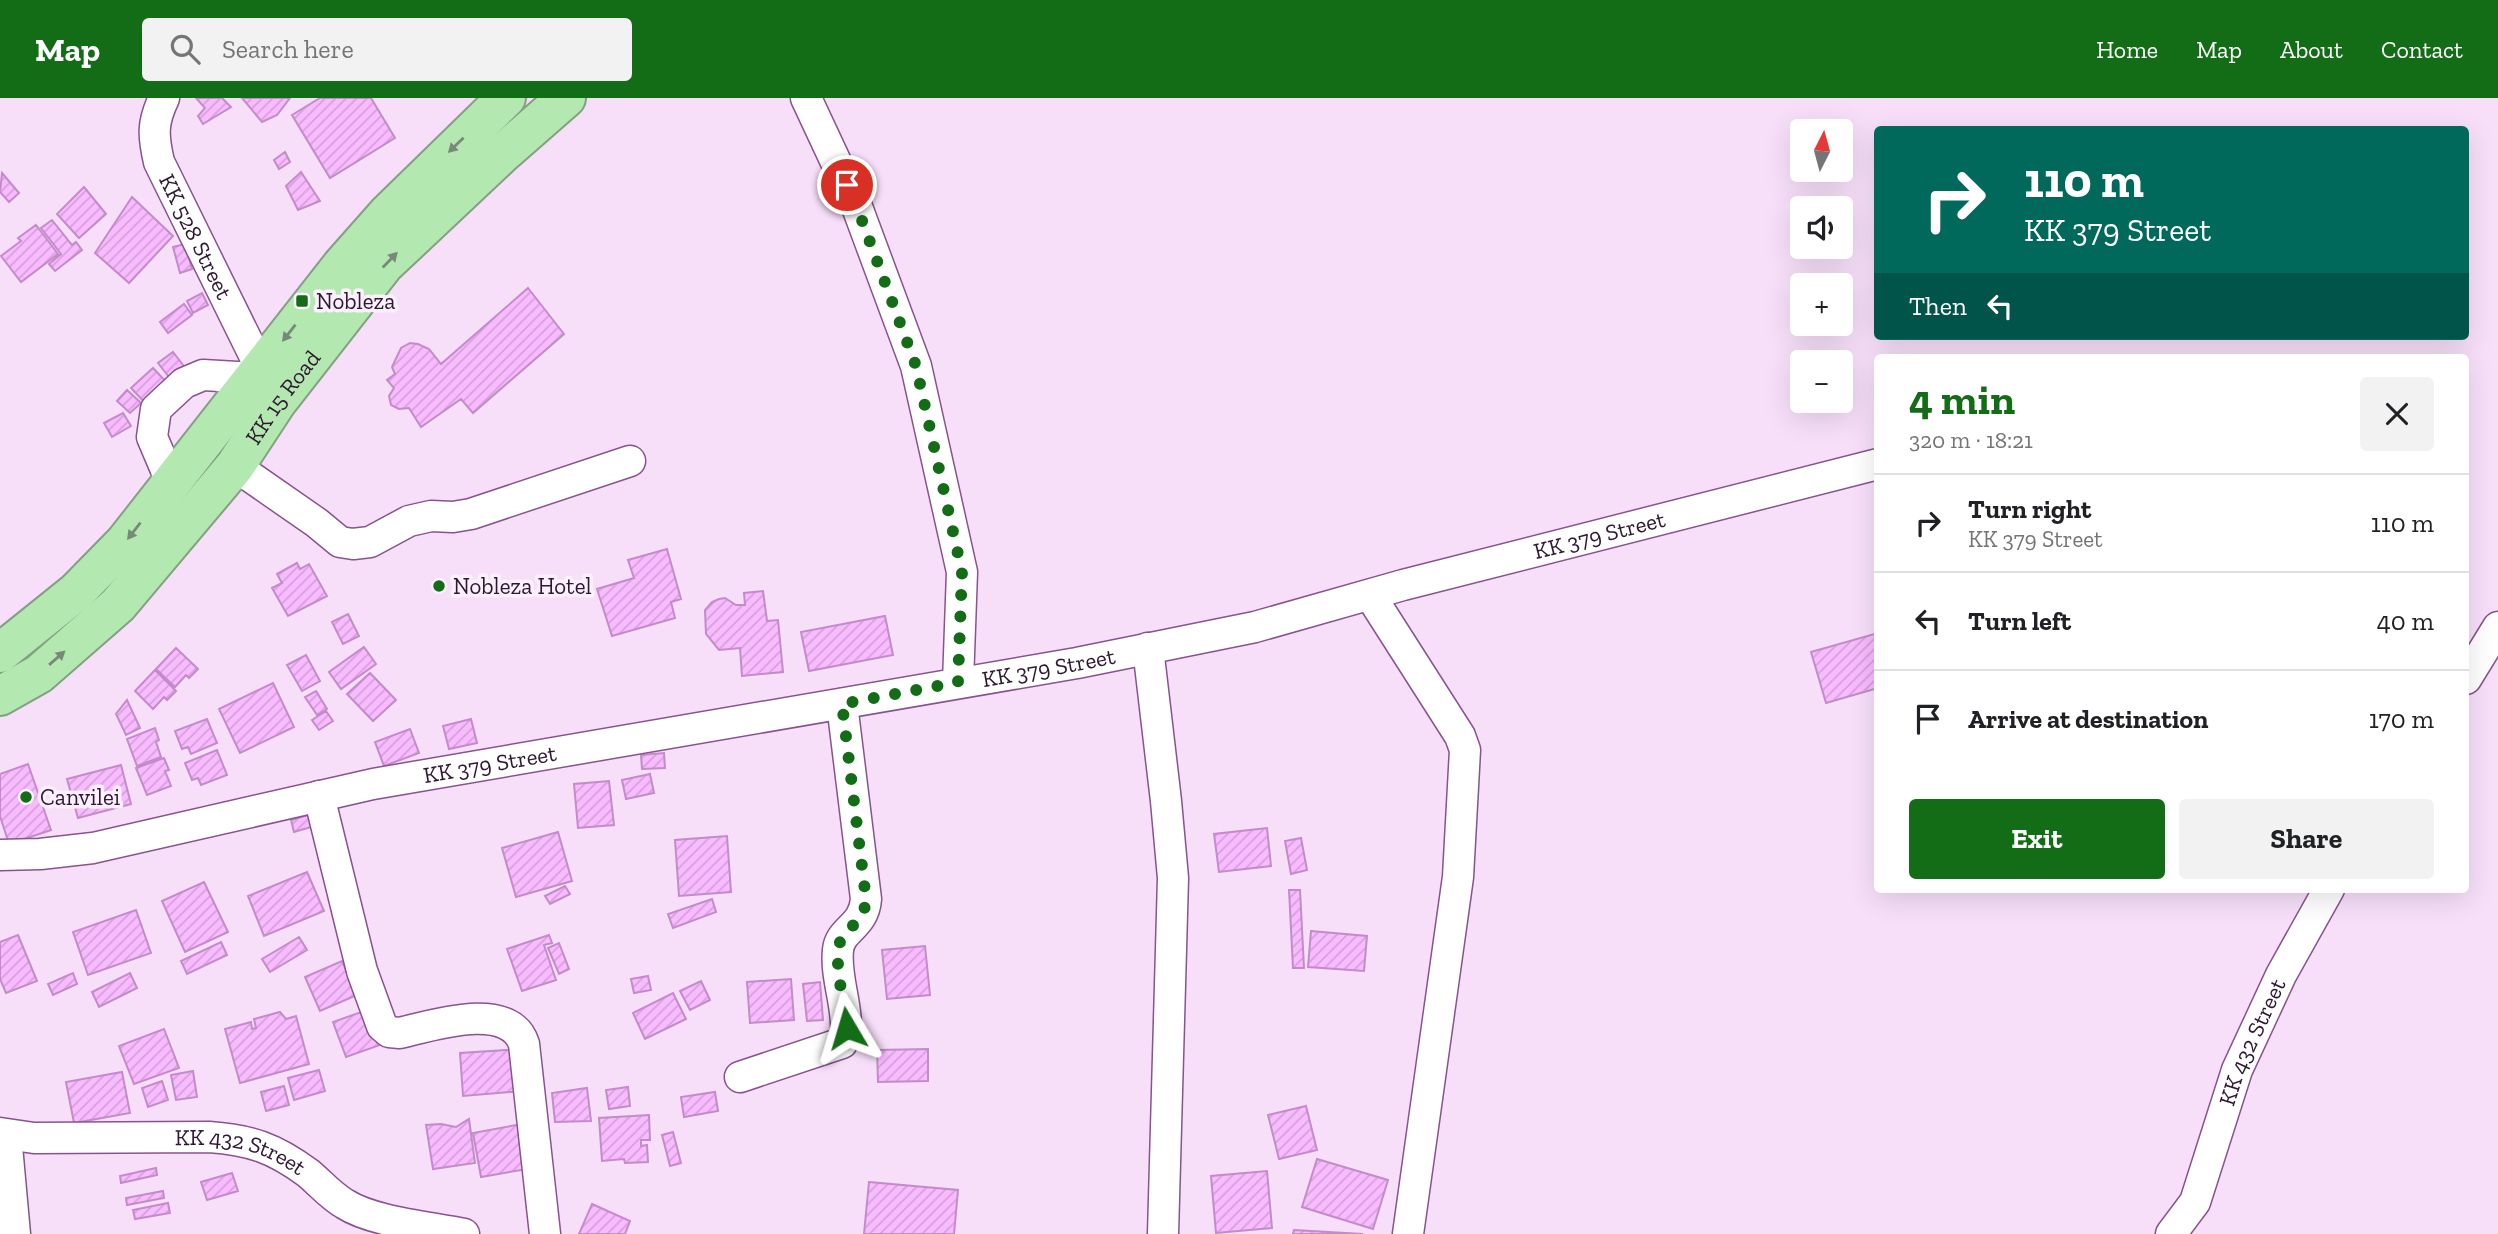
<!DOCTYPE html>
<meta charset="utf-8">
<style>
body{margin:0;font-family:"Zilla Slab",serif;background:#f2f2f2;color:#202124;height:100vh;display:flex;flex-direction:column;font-size:26px;white-space:nowrap}
*{box-sizing:border-box;margin:0}
p{font-size:23px;color:#757577}
.icon{flex:none;width:38px;height:38px;fill:none;stroke:currentColor;stroke-width:2;stroke-linecap:round;stroke-linejoin:round}
.map{position:relative;flex:1;overflow:hidden}
.details{position:absolute;left:1874px;top:256px;width:595px;height:539px;display:flex;flex-direction:column;background:#fff;border-radius:7px;box-shadow:0 7px 28px #0002}
.details>*{flex:none}
.guide{position:absolute;left:1874px;top:28px;width:595px;height:214px;border-radius:7px;box-shadow:0 7px 28px #0002;background:#00695c;color:#fff;overflow:hidden}
.needle{width:46px;rotate:6deg}
.buttons{position:absolute;left:1790px;top:21px;display:grid;gap:14px}
.buttons a{display:grid;place-items:center;width:63px;height:63px;border-radius:7px;background:#fff;box-shadow:0 7px 28px #0002;font-size:35px}
.pin{position:absolute;display:grid;place-items:center;width:60px;height:60px;color:#fff;margin:-30px;border:4px solid #fff;border-radius:50%;box-shadow:0 2px 7px #0007}
.me{position:absolute;width:77px;margin:-38px;rotate:353deg;stroke-linejoin:round;filter:drop-shadow(0 0 5px #0008)}
.turn{display:flex;align-items:center;gap:24px;height:147px;padding:0 35px;font-size:32px}
.turn .icon{width:91px;height:91px;stroke-width:2.5}
.turn b{display:block;font-size:49px;line-height:60px}
.then{display:flex;align-items:center;height:66px;padding:0 35px;background:#0003;gap:14px;font-size:26px}
.round{display:grid;place-items:center;flex:none;width:74px;height:74px;border-radius:7px;background:#f2f2f2}
.overview{display:flex;align-items:center;justify-content:space-between;height:119px;padding:0 35px}
h1{font-size:42px;font-weight:700;line-height:52px;color:#136d17}
.cta{display:flex;gap:14px;margin-top:auto;padding:14px 35px}
.cta a{flex:1;height:80px;border-radius:7px;background:#136d17;color:#fff;font-size:28px;font-weight:700;line-height:80px;text-align:center}
.cta a+a{background:#f2f2f2;color:#202124}
ul{padding:0;list-style:none}
li{display:flex;align-items:center;gap:21px;height:98px;padding:0 35px;border-top:2px solid #e0e0e0}
li div{flex:1}
li b{display:block;font-size:26px}
li em{font-style:normal}
header{display:flex;align-items:center;gap:42px;box-sizing:border-box;height:98px;padding:0 35px;background:#136d17;color:#fff}
header strong{font-size:33px}
nav{display:flex;gap:38px;margin-inline-start:auto;font-size:24px}
.search{width:490px;height:63px;background:#f2f2f2;display:flex;align-items:center;gap:18px;box-sizing:border-box;padding:0 24px;border-radius:7px;color:#757577;font-size:26px}
.map>svg:first-child{display:block}
</style>
<header>
<strong>Map</strong>
<div class="search"><svg class="icon" aria-label="search" viewBox="0 0 24 24"><circle cx="10" cy="10" r="6"/><path d="M15 15l6 6"/></svg>Search here</div>
<nav><a>Home</a><a>Map</a><a>About</a><a>Contact</a></nav>
</header>
<div class="map">
<svg width="2498" height="1136" viewBox="0 0 2498 1136">
<defs>
<pattern id="building-hatch" width="6" height="6" patternUnits="userSpaceOnUse" patternTransform="scale(1.75)"><rect width="6" height="6" fill="#f8bbff"/><path d="M-1 1l2-2M0 6l6-6M5 7l2-2" fill="none" stroke="#d5a0db"/></pattern>
</defs>
<rect width="100%" height="100%" fill="#f7dff9"/>
<path fill="url(#building-hatch)" stroke="#c48bca" stroke-width="2" d="M196 0H222L231 9 203 26 198 18 205 10Z
M242 0H290L277 17 262 24Z
M320 0H371L395 40 330 80 292 17Z
M285 54 290 64 279 71 274 62Z
M301 74 320 103 298 112 286 88Z
M2 75 19 95 9 104 0 94Z
M84 89 106 116 79 140 57 116Z
M132 99 173 138 129 185 95 155Z
M52 122 72 147 76 144 82 152 55 173 49 166 61 156 41 130Z
M36 127 58 156 21 184 1 158 21 143 18 140Z
M185 146 192 171 180 175 173 149Z
M528 190 564 236 473 315 461 301 421 329 409 310 399 311 391 307 389 298 394 290 387 282 395 276 392 269 401 250 410 245 418 246 429 251 441 266Z
M202 195 208 207 193 215 187 203Z
M184 206 192 217 168 235 160 224Z
M173 254 190 276 176 288 158 265Z
M153 270 170 288 148 308 131 290Z
M127 292 141 305 130 315 117 303Z
M123 315 131 328 112 339 104 325Z
M667 451 681 501 671 504 675 520 612 538 597 491 634 480 628 462Z
M297 465 300 471 309 466 327 498 288 518 272 490 282 485 277 476Z
M763 493 767 523 778 522 783 574 742 578 740 550 719 552 706 536 705 512 712 504 719 501 725 500 736 507H745L744 495Z
M348 516 359 538 343 546 332 524Z
M885 518 893 557 809 573 801 534Z
M1878 535V590L1826 605 1811 554Z
M364 549 376 566 341 591 329 574Z
M176 550 198 571 189 580 186 577 175 589 156 571Z
M306 557 320 583 302 593 287 567Z
M155 572 176 593 167 602 164 599 153 611 135 593Z
M370 575 396 602 373 623 347 596Z
M273 585 294 629 240 655 219 611Z
M316 593 327 611 317 617 305 599Z
M127 602 140 630 126 637 116 616Z
M326 613 333 623 319 632 312 622Z
M207 621 217 645 191 656 188 649 182 651 175 633Z
M471 621 477 645 449 651 443 628Z
M155 630 159 642 156 644 161 659 137 668 127 641Z
M410 631 419 655 384 668 375 644Z
M217 652 227 677 201 687 198 680 192 682 185 665Z
M664 655 665 670 642 671 641 657Z
M164 660 169 672 165 673 171 688 147 697 136 670Z
M28 666 51 732 9 746 0 718V676Z
M121 667 131 706 78 720 67 681Z
M650 676 654 695 626 701 622 682Z
M609 683 614 727 578 730 574 686Z
M315 715 318 727 294 734 291 722Z
M1267 730 1271 768 1219 774 1214 736Z
M558 734 572 783 516 799 502 750Z
M727 738 731 794 679 798 675 742Z
M1301 740 1307 772 1291 776 1285 743Z
M307 774 324 813 264 838 248 798Z
M204 784 228 834 185 854 162 803Z
M565 788 570 796 550 806 545 798Z
M1289 792H1300L1304 870H1293Z
M712 801 716 814 673 830 668 816Z
M136 812 151 855 88 877 73 834Z
M1311 833 1367 838 1364 873 1308 869Z
M18 837 37 883 6 895 0 881V844Z
M549 837 552 845 544 847 556 882 522 893 507 851Z
M299 839 307 852 270 874 262 861Z
M221 844 227 857 187 876 181 863Z
M559 845 569 871 559 876 548 850Z
M925 848 930 897 887 901 882 852Z
M342 863 357 897 320 913 305 879Z
M73 875 77 886 53 897 48 886Z
M130 875 137 890 99 909 92 894Z
M648 878 651 892 634 895 631 881Z
M791 881 794 922 750 925 747 884Z
M701 883 710 902 690 912 680 893Z
M820 884 823 922 807 923 803 886Z
M673 895 686 921 645 941 633 915Z
M367 912 380 947 346 959 333 924Z
M280 914 286 921 296 918 309 966 240 985 225 931 251 924 252 931 256 930 254 921Z
M164 931 179 970 134 986 119 948Z
M520 951 523 993 463 998 460 955Z
M928 951V983L878 984 877 952Z
M319 972 325 993 294 1002 288 980Z
M193 973 197 999 176 1002 171 977Z
M122 974 130 1015 74 1025 66 984Z
M162 983 168 1002 148 1009 142 990Z
M284 988 289 1007 266 1013 261 994Z
M628 989 630 1008 609 1011 606 992Z
M587 990 591 1023 555 1024 552 995Z
M715 994 718 1013 684 1019 681 999Z
M1306 1008 1317 1052 1279 1061 1268 1017Z
M649 1017 650 1042H641V1048L647 1047 648 1064 625 1065 624 1061 602 1063 599 1020Z
M469 1021 475 1065 433 1071 426 1027 441 1026 456 1029Z
M522 1026 527 1071 481 1079 473 1035Z
M673 1034 681 1065 670 1068 662 1037Z
M1317 1061 1388 1082 1373 1131 1302 1109Z
M156 1070 157 1077 121 1085 120 1078Z
M1267 1073 1272 1130 1216 1135 1211 1078Z
M232 1075 238 1093 207 1102 201 1084Z
M869 1084 958 1092 954 1136H864Z
M163 1093 164 1100 127 1107 126 1100Z
M168 1105 170 1115 135 1121 133 1112Z
M592 1106 630 1123 625 1136H579Z
M1294 1132 1363 1136H1293Z"/>
<g fill="none" stroke-linecap="round" stroke-linejoin="round">
<g stroke="#88538e" stroke-width="33">
<g id="minor">
<path id="s1" d="M164 0C152 25 153 38 159 64L261 271"/>
<path d="M806 0 857 109 916 268 962 474 958 584"/>
<path d="M235 368 317 425 340 444 353 446 370 444 409 423 431 418 453 419 471 416 630 363"/>
<path d="M172 386 152 339 156 311 184 285 203 277 254 280"/>
<path d="M1370 497 1460 638 1465 652 1458 779 1408 1136"/>
<path d="M1148 550 1166 703 1173 780 1163 1136"/>
<path d="M2466 581 2498 529"/>
<path d="M319 698 362 873 382 928 389 934 400 935C433 927 510 902 524 946L545 1136"/>
<path id="s2" d="M0 757 40 756 93 750 373 686 1077 565 1255 529 1403 487 1878 366"/>
<path d="M740 979 842 945 846 935C848 908 835 879 838 852 840 831 864 829 866 801L842 606"/>
<path id="s3" d="M0 1035 34 1040 209 1039C251 1042 274 1050 308 1075 320 1085 331 1098 345 1106 373 1124 431 1129 464 1136"/>
<path d="M6 1037 15 1136"/>
<path id="s4" d="M2171 1136 2195 1104 2237 972 2281 877 2329 791"/>
</g>
</g>
<g stroke="#849f84" stroke-width="42">
<g id="highway">
<path d="M0 555 76 494 125 444 342 167 388 115 506 0"/>
<path id="s5" d="M0 598 39 576 118 507 235 368 277 304 384 167 502 56 566 0"/>
</g>
</g>
<use href="#minor" stroke="#fff" stroke-width="30"/>
<use href="#highway" stroke="#b3e8b0" stroke-width="38"/>
</g>
<defs><path id="oneway-solid" d="M-6-.8H1V-3.2L6.5 0L1 3.2V.8H-6Z" transform="scale(1.75)"/></defs>
<g fill="#778a77">
<use href="#oneway-solid" transform="translate(456 47) rotate(136)"/>
<use href="#oneway-solid" transform="translate(390 162) rotate(-46)"/>
<use href="#oneway-solid" transform="translate(289 235) rotate(128)"/>
<use href="#oneway-solid" transform="translate(134 433) rotate(128)"/>
<use href="#oneway-solid" transform="translate(57 560) rotate(-41)"/>
</g>
<g fill="none" stroke-linecap="round" stroke-linejoin="round">
<path stroke="#136d17" stroke-width="12" stroke-dasharray="0 21.6" d="M847 930C845 912 834 862 839 847 845 827 864 828 866 801L842 606 958 584 962 474 916 268 857 109 847 87"/>
</g>
<g fill="#136d17" stroke="#fdf0fe" stroke-width="2.5">
<rect x="295" y="196" width="14" height="14" rx="3.5"/>
<circle cx="439" cy="488" r="7"/>
<circle cx="26" cy="699" r="7"/>
</g>
<g text-anchor="middle" stroke-width="7" stroke-linejoin="round" paint-order="stroke">
<g font-size="23" fill="#2e1831" stroke="#fdf0fe">
<text dy="8" stroke="none"><textPath href="#s1" startOffset="149">KK 528 Street</textPath></text>
<text dy="8" stroke="none"><textPath href="#s5" startOffset="415">KK 15 Road</textPath></text>
<text dy="8" stroke="none"><textPath href="#s2" startOffset="1633">KK 379 Street</textPath></text>
<text dy="8" stroke="none"><textPath href="#s2" startOffset="1066">KK 379 Street</textPath></text>
<text dy="8" stroke="none"><textPath href="#s2" startOffset="499">KK 379 Street</textPath></text>
<text dy="8" stroke="none"><textPath href="#s4" startOffset="210">KK 432 Street</textPath></text>
<text dy="8" stroke="none"><textPath href="#s3" startOffset="243">KK 432 Street</textPath></text>
</g>
<g font-size="23" fill="#2e1831" stroke="#fdf0fe" text-anchor="start">
<text x="316" y="211">Nobleza</text>
<text x="453" y="496">Nobleza Hotel</text>
<text x="40" y="707">Canvilei</text>
</g>
</g>
</svg>
<div class="buttons">
<a><svg class="needle" viewBox="-14 -14 28 28"><path d="M0-13l5 13h-10z" fill="#e53935"/><path d="M0 13l5-13h-10z" fill="#757577"/></svg></a>
<a><svg class="icon" aria-label="sound" viewBox="0 0 24 24"><path d="M4 9h4l5-4v14l-5-4H4zM17 9q2 3 0 6"/></svg></a>
<a>+</a>
<a>−</a>
</div>
<div class="pin" style="left:847px;top:87px;background:#d93025"><svg class="icon" aria-label="arrive" viewBox="0 0 24 24"><path d="M6 21V4h12l-3 4 3 4H6"/></svg></div>
<svg class="me" style="left:847px;top:930px" viewBox="-20 -20 40 40"><path d="M0-17L14 15 0 8-14 15z" fill="#136d17" stroke="#fff" stroke-width="4"/></svg>
<div class="guide">
<div class="turn"><svg class="icon" aria-label="right" viewBox="0 0 24 24"><path d="M7 20v-9h11M14 6l5 5-5 5"/></svg><div><b>110 m</b>KK 379 Street</div></div>
<div class="then">Then<svg class="icon" aria-label="left" viewBox="0 0 24 24"><path d="M17 20v-9H6M10 6l-5 5 5 5"/></svg></div>
</div>
<section class="details">
<div class="overview"><div><h1>4 min</h1><p>320 m · 18:21</p></div><a class="round"><svg class="icon" aria-label="close" viewBox="0 0 24 24"><path d="M6 6l12 12M18 6L6 18"/></svg></a></div>
<ul>
<li><svg class="icon" aria-label="right" viewBox="0 0 24 24"><path d="M7 20v-9h11M14 6l5 5-5 5"/></svg><div><b>Turn right</b><p>KK 379 Street</p></div><em>110 m</em></li>
<li><svg class="icon" aria-label="left" viewBox="0 0 24 24"><path d="M17 20v-9H6M10 6l-5 5 5 5"/></svg><div><b>Turn left</b></div><em>40 m</em></li>
<li><svg class="icon" aria-label="arrive" viewBox="0 0 24 24"><path d="M6 21V4h12l-3 4 3 4H6"/></svg><div><b>Arrive at destination</b></div><em>170 m</em></li>
</ul>
<div class="cta"><a>Exit</a><a>Share</a></div>
</section>
</div>
